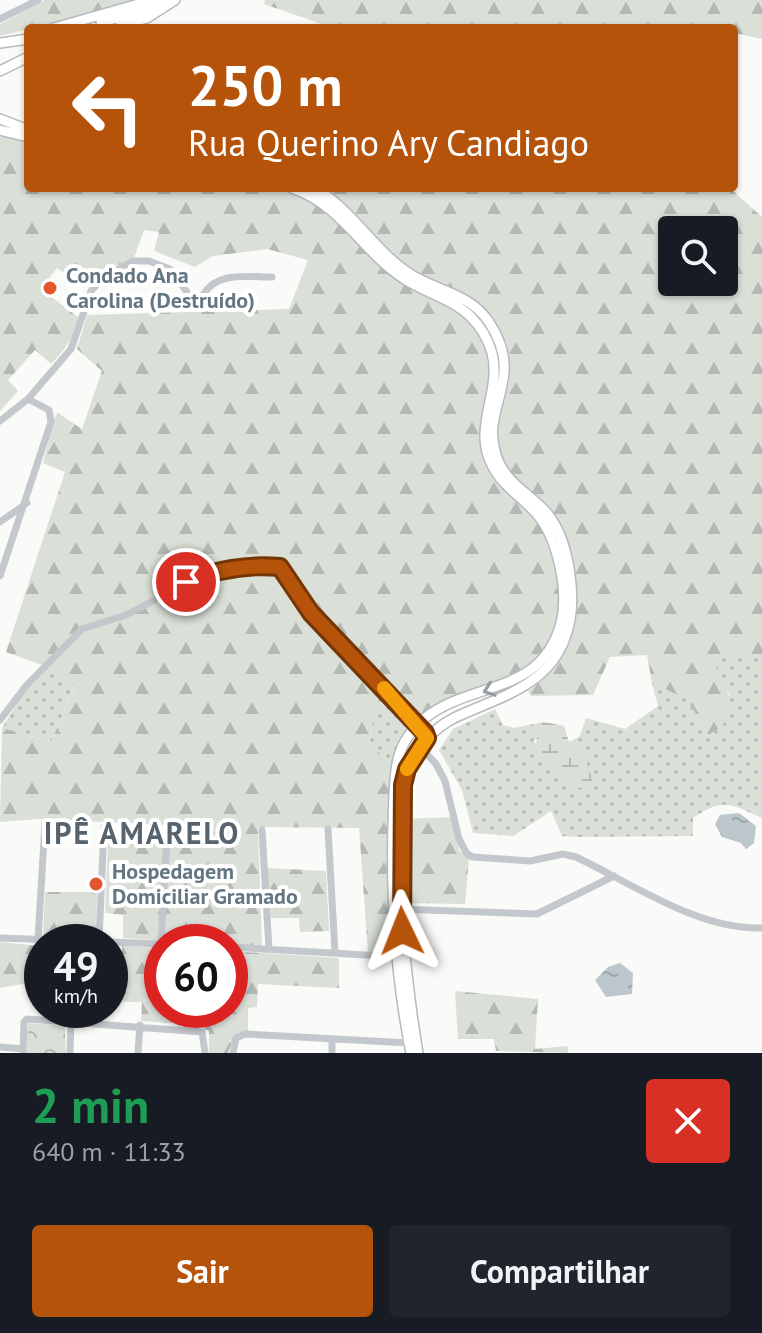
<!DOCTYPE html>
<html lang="pt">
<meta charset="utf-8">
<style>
body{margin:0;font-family:"PT Sans",sans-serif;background:#20242c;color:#f1f3f6;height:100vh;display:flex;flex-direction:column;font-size:30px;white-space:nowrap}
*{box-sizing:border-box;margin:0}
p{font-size:26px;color:#9ea1a6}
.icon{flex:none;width:44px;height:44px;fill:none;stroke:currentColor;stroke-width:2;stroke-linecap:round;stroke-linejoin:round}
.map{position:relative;height:1053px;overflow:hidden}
.details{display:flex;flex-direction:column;background:#171b24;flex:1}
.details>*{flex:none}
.hud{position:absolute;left:24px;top:24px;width:714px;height:168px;border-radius:8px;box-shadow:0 2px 6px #0004;background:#b45309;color:#fff;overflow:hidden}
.controls{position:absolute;left:658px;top:216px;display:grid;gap:16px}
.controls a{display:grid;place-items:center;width:80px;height:80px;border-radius:8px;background:#171b24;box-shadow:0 2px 6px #0004;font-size:40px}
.speed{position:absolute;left:24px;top:924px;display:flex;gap:16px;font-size:40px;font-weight:700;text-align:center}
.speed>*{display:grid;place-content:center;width:104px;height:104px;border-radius:50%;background:#171b24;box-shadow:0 2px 6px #0004;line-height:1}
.speed small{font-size:20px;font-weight:400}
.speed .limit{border:12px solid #d22;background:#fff;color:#111}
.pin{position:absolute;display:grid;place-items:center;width:68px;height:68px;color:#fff;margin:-34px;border:4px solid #fff;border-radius:50%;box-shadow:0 2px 8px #0007}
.me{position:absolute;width:88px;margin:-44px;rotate:358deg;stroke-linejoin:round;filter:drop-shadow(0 0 6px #0008)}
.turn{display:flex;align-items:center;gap:28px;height:168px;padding:0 32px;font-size:36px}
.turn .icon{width:104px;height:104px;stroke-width:2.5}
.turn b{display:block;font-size:56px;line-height:68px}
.round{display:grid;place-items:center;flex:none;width:84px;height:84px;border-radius:8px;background:#20242c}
.summary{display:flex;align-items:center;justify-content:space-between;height:136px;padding:0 32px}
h1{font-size:48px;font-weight:700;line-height:60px;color:#1e9e55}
.action{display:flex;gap:16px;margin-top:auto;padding:16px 32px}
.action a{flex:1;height:92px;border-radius:8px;background:#b45309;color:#fff;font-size:32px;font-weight:700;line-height:92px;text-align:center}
.action a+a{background:#20242c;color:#f1f3f6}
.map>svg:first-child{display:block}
</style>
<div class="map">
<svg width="762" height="1053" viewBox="0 0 762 1053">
<defs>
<pattern id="grass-dots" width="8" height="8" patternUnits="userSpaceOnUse" patternTransform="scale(2)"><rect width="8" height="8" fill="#dadfd7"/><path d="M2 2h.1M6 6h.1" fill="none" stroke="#b4b9b4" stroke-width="1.8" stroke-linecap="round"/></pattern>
<pattern id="forest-firs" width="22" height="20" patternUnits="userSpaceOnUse" patternTransform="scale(2)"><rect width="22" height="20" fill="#dadfd7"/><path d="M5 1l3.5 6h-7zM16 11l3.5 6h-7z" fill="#b4b9b4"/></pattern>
<pattern id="wetland-marsh" width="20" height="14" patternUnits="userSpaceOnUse" patternTransform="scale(2)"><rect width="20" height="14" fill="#dadfd7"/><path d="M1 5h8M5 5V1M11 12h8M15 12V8" fill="none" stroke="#b4b9b4"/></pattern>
<pattern id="park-crowns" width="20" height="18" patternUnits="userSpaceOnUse" patternTransform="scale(2)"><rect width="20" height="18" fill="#dadfd7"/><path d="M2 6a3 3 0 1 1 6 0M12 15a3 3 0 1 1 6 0" fill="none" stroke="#b4b9b4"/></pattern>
<pattern id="water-ripples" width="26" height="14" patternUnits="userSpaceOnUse" patternTransform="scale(2)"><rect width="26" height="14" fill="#bbc7cb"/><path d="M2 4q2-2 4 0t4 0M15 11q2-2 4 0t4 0" fill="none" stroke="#9ca6aa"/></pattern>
</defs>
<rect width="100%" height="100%" fill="#fafaf8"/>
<path fill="url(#grass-dots)" d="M736 655H762V818C731 804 724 797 693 818V836L578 837 562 836 551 811 513 836 473 833 462 790 439 750 453 729 495 709 503 725 514 728 533 724 538 733 534 742 593 782 569 742 580 736 586 718 625 729 658 706 652 683 673 693 683 692 708 735 729 695 712 659Z
M48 668 76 682 51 742 2 728 21 697Z
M381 672 417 717 403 737 392 765 369 743Z"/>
<path fill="url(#forest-firs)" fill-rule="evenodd" d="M45 0H149L0 36V24Z
M265 0H762V39L734 33V28H333L264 4Z
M0 133 28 141V188H280L318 203 467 319C513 375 467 403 484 458 494 489 529 504 544 533 567 577 567 649 517 675 485 692 447 695 417 717L381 673 369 743 392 765 389 827 391 953 368 952 359 828 258 827 262 946 123 938V915L105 913 108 843H171L172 825 38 819 0 822 2 728 51 742 76 683 42 665 6 652 65 472 43 463 55 417 58 413 82 429 102 371 77 349 87 315 289 309 308 260 267 249 213 256 195 267 154 251 159 232 144 230 134 258 79 284 57 268 41 289 78 317C73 338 66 349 51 364L35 350 8 380 18 391 0 411Z
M332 188H730L762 217V655L712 659C726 689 746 716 708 735L683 692 673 693 652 683 647 655 610 657 593 695 531 696 528 691C569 662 580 624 571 575 569 565 569 549 564 540 547 506 508 485 499 446 492 422 505 404 509 381 511 361 495 324 483 308 466 286 430 284 408 269 379 249 360 214 330 193ZM672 230H724V282H672Z
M452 817 459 850 469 859 465 904 404 903 405 819Z
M267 868 326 871 329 931 300 932 299 918H271Z
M45 892H97L96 936H43Z
M0 942 39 946 38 981 0 988Z
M122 946 162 948V1010H182L181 1024 141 1021 142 1002H123Z
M230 951 339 958V988L258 984 257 1007 248 1008V1031L234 1037 228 1053H209V1031L201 1027 203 1010H230Z
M455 991 538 999 535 1049 568 1046V1053L496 1051 494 1039H458Z"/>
<path fill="url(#wetland-marsh)" d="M544 722 564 726 569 742 585 758 593 782 590 787 577 788 547 768C543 752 532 750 538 733L533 724Z"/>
<path fill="url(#park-crowns)" d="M28 1023 65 1026 66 1053H26Z"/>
<path fill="url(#water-ripples)" d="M739 813 756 826 754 843 746 849 741 843 722 837 715 824 720 815Z
M620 963 633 973 632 994 606 997 595 980 608 967Z"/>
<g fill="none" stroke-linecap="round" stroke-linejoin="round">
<g stroke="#b5babe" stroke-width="12">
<path id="major" d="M101 22 142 12 166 0
M121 24 147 18 175 0
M54 28 153 0
M0 43 28 39
M0 71 28 57
M0 119 28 130
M0 130 28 137
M292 188C342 205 361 250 403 278 425 293 452 298 471 317 481 327 488 339 492 353 502 392 472 427 492 465 502 486 522 497 537 514 558 539 569 591 561 623 541 697 471 680 424 719 412 729 402 743 398 759 393 780 394 803 393 825 391 901 396 979 411 1053
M314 188C352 209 372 248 407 272 434 291 469 292 489 322 527 380 480 405 496 455 505 483 529 493 547 513 570 541 578 602 566 635 549 687 498 697 454 718 433 729 415 748 406 771 398 791 401 815 400 837 399 910 406 981 418 1053"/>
</g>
<path stroke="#c3c8cc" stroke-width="7" d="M0 19 38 0
M0 421 28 399 71 349 91 291 102 279 133 261H149L170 269 192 299 203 295C217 271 247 277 272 277
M0 522 27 503
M0 576 51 422 49 410 28 399
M0 720 26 686 82 629 126 615 202 575 273 566 286 572 311 613 355 655 417 726
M420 747 436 764 445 781 459 839 467 854 473 857 530 861 563 854 576 857C633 884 698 930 762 928
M328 829 335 952
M262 830 269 949
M398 909 537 914 614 876
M0 938 162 944
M38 939 45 823
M99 941 104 827
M161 944 167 835
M230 947 400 957
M0 1047 23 1049
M23 1053 24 1022 27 1019 202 1032 205 1053
M70 1053 71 1022
M138 1053 140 1025
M233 1053 236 1038 245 1034 409 1043
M332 1053V1039"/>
<use href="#major" stroke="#fff" stroke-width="9"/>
</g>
<defs><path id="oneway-chevron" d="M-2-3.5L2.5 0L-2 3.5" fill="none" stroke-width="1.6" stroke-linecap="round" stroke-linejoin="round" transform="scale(2)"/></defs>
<use stroke="#939fa8" href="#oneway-chevron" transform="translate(489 690) rotate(161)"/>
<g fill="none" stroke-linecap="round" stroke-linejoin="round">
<g stroke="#753606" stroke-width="20">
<path id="route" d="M186 582C215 570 249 564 280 567L311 613 425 733 427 738 407 769 403 785 402 931"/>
</g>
<use href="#route" stroke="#b45309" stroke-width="14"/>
<path stroke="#f59e0b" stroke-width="14" d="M384 688 427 738 407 769"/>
</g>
<g fill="#e4572e" stroke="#fff" stroke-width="3">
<circle cx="50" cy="288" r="8"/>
<circle cx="96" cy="884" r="8"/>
</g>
<g text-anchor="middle" stroke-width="8" stroke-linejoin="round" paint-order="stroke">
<g font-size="22" font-weight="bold" fill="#657683" stroke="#fff" text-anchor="start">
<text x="66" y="283">Condado Ana<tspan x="66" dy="25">Carolina (Destruído)</tspan></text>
<text x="112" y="879">Hospedagem<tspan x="112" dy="25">Domiciliar Gramado</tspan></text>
</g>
<g font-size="30" font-weight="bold" letter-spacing="2" fill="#57646e" stroke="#fff">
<text x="142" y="844">IPÊ AMARELO</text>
</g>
</g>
</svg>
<div class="controls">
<a><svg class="icon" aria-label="search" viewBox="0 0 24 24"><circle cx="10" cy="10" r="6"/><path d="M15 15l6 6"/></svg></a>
</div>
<div class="speed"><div>49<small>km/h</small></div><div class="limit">60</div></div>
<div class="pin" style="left:186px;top:582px;background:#d93025"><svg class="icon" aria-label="arrive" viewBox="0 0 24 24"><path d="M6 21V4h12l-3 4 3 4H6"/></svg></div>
<svg class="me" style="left:402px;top:931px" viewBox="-20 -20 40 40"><path d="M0-17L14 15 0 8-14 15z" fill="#b45309" stroke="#fff" stroke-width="4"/></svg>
<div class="hud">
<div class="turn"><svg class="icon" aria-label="left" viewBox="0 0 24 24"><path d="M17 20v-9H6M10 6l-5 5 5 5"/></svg><div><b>250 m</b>Rua Querino Ary Candiago</div></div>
</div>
</div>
<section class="details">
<div class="summary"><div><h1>2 min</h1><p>640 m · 11:33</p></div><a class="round" style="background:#d93025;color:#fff"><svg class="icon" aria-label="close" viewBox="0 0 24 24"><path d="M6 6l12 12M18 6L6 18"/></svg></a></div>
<div class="action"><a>Sair</a><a>Compartilhar</a></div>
</section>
